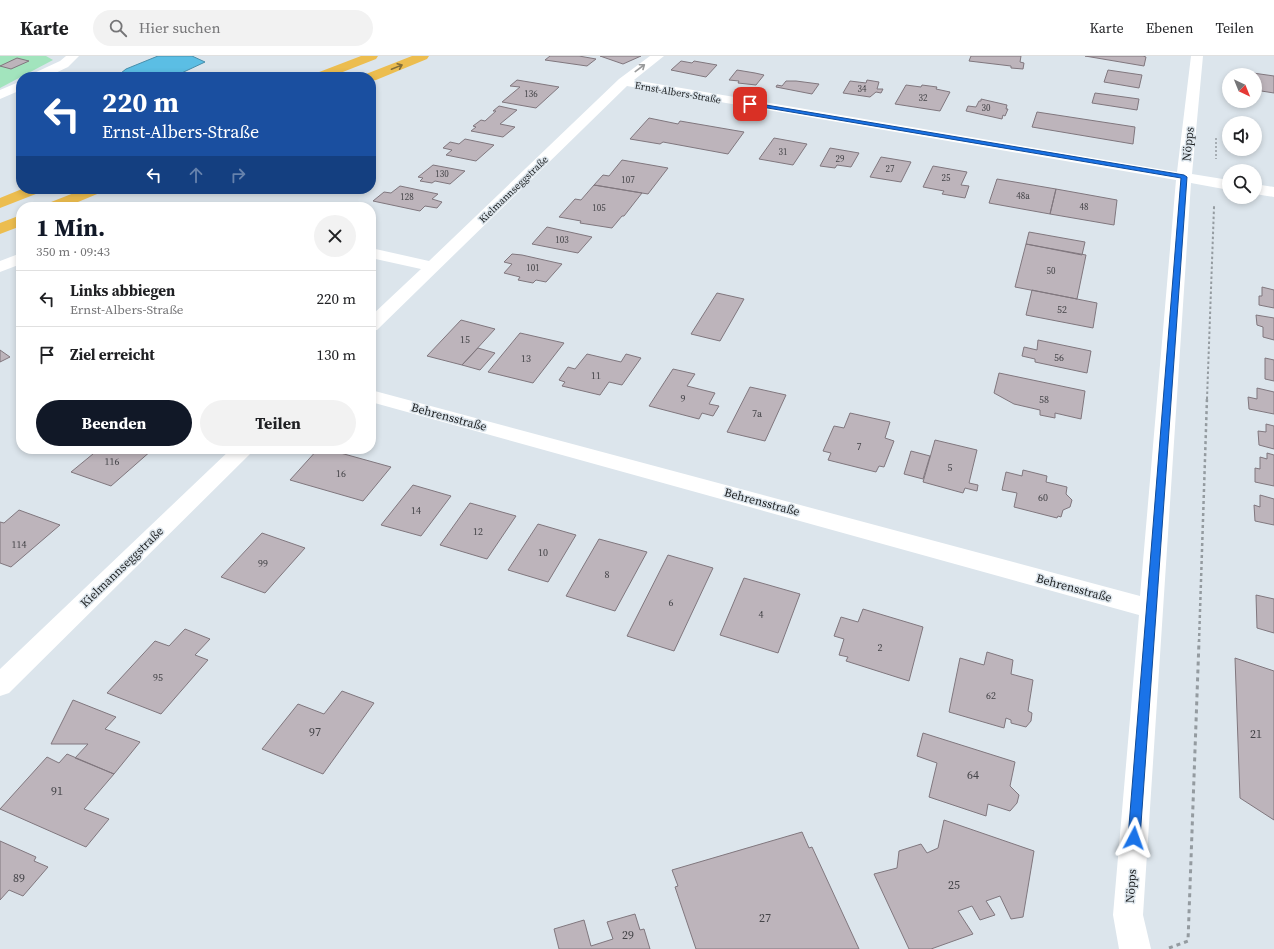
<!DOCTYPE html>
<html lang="de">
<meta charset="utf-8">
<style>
body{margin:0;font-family:"Source Serif 4",serif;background:#f2f2f2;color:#202124;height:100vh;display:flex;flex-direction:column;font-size:15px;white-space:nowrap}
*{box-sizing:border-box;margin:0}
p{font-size:13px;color:#757577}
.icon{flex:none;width:22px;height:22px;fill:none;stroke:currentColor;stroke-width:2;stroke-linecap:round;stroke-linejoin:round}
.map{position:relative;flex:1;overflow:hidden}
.drawer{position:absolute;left:16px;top:146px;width:360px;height:252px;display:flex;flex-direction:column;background:#fff;border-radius:16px;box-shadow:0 2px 6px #0003}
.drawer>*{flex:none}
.hud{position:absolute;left:16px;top:16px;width:360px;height:122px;border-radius:16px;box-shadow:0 2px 6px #0003;background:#1a4fa0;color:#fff;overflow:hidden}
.needle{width:26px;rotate:137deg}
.tools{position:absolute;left:1222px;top:12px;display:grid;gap:8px}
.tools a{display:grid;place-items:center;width:40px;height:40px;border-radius:50%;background:#fff;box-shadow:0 2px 6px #0003;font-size:20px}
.pin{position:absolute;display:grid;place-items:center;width:34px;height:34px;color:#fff;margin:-17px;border-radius:8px;box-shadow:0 2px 6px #0006}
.me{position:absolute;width:44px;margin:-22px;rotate:4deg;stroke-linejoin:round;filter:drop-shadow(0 0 3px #0008)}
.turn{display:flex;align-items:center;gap:14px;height:84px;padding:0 20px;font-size:18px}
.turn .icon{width:52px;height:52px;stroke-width:2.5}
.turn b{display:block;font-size:28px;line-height:34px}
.lanes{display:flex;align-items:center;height:38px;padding:0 20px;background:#0003;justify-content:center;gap:20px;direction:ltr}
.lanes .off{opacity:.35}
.round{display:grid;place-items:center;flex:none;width:42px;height:42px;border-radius:21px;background:#f2f2f2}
.headline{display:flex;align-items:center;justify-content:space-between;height:68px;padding:0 20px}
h1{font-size:24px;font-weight:700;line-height:30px;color:#111827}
.button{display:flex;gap:8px;margin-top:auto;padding:8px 20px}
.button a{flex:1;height:46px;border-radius:24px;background:#111827;color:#fff;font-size:16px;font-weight:700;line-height:46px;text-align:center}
.button a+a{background:#f2f2f2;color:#202124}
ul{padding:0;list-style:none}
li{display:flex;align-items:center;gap:12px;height:56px;padding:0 20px;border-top:1px solid #e0e0e0}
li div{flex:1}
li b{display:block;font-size:15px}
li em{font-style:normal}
header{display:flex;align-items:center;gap:24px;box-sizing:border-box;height:56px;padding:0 20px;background:#fff;border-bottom:1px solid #e0e0e0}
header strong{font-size:19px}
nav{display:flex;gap:22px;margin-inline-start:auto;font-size:14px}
.search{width:280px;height:36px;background:#f2f2f2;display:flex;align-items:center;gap:10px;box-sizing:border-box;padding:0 14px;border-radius:22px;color:#757577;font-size:15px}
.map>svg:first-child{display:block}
</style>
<header>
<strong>Karte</strong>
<div class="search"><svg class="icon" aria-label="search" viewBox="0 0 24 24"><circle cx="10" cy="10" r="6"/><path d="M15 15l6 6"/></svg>Hier suchen</div>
<nav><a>Karte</a><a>Ebenen</a><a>Teilen</a></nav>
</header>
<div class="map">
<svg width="1274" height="893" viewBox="0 0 1274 893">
<rect width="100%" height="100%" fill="#dce5ec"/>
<path fill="#a2e4bd" d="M0 0H46L53 4 0 32Z"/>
<path fill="#5bbee4" stroke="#488eaa" d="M158 0H192L205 6 173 21H116L126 13Z"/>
<path fill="#bdb4bb" stroke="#80777e" d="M550 0H579L596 3 587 10 545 4Z
M600 0H641L623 8Z
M971 0H1021L1020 6 1024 7 1023 13 1011 12V10L969 5Z
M1085 0H1143L1146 1 1144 10Z
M17 2 29 5 11 13 0 10Z
M681 5 692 7 694 5 717 9 706 21 671 14Z
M737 14 755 17 764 19 756 29 738 27 739 25 729 24Z
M1108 14 1142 19 1139 32 1104 26Z
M1253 17 1274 20V37L1255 34V19H1252Z
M71 18 87 21H65Z
M517 24 559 31 536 52 502 46 520 31 510 30Z
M867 24 879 26 877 33H883L881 37 876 36 870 41 843 37 850 25 866 27Z
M786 25H796L819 28 812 38 776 31 777 29 782 30Z
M906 29 921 31 922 29 937 31 936 33 950 36 940 55 895 48Z
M1095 37 1139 43 1137 54 1092 47Z
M981 43 1007 49 1006 53H1008L1005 60 1003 59 1002 63 966 55 968 50 976 51 979 45H981Z
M499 50 517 54 500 68 515 71 503 81 471 75 476 71 473 70 481 64 485 65 496 55H493Z
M1037 56 1135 71 1133 88 1032 71Z
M649 62 678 68 680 65 744 76 728 98 663 86 660 88 630 83Z
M774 82 807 88 793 109 759 103Z
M465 83 494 89 476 105 446 99 452 94 443 92 450 86 459 88Z
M830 92 859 97 851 111 837 109 835 112 820 110Z
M881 101 911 106 901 126 870 121Z
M622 104 668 112 648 138 594 129 603 119 609 120Z
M433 109 465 115 450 128 435 125 432 127 420 125 423 122 418 121Z
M933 110 967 116 961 129 969 130 965 142 942 138 944 135 923 131Z
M997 123 1056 133 1050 158 989 147Z
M594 129 642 137 624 160H622L612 172 580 167 581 165 559 161 575 143 581 144Z
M400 130 438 138 432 143 442 146 437 152 425 150 420 155 373 145 384 136 391 137Z
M1056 133 1117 144 1114 169 1050 158Z
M547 171 592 181 578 197 532 188Z
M1029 176 1085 186 1082 199 1026 188Z
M1026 188 1086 199 1077 243 1015 231Z
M512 198 522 199 562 208 546 226 536 224 533 227 518 224 520 221 504 217 512 208 504 206Z
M1262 231 1274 234V252L1259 249V240H1262Z
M1032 234 1097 247 1093 272 1026 259Z
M717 237 744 243 720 285 691 278Z
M1256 259 1274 262V284L1263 281V271L1257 269Z
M461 264 495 273 462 309 427 300Z
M520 277 564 287 533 327 488 316Z
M1038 284 1091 295 1087 317 1035 306V303L1022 300 1024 291 1037 294Z
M478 292 495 297 480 314 462 309Z
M0 294 10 301 0 306Z
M587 298 621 306 626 298 641 302 622 329 609 326 600 339 562 330 565 326 559 324 568 311 575 313Z
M1265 302 1274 304V325L1265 323Z
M673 313 695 318 687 330 715 337 709 348 719 350 713 360 702 357 699 363 649 350Z
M999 317 1085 335 1081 363 1055 357V362L1040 359V354L1014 348 994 337Z
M750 331 786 339 765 385 727 376Z
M1257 332 1274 336V358L1249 353 1248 341 1257 343Z
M850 357 890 366 885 382 894 385 884 411 879 410 876 416 828 404 831 397 823 395 834 370 844 372Z
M1266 368 1274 370V393L1259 389 1258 375 1266 376Z
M935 384 977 394 969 427 978 429 977 435 965 432 963 437 923 426Z
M99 393H148L152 394 111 430 71 416Z
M318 393H326L391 411 363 445 290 424Z
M911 395 930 400 923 423 904 418Z
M1267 397 1274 399V430L1255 426V412L1260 413V401L1267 403Z
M1023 414 1047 420 1046 426 1067 431 1066 438 1072 444 1070 451 1063 454 1061 461 1058 460 1057 462 1014 451 1017 437 1002 434 1006 416 1022 420Z
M413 429 451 440 421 480 381 469Z
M1260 439 1274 443V469L1255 465 1254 449 1260 451Z
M470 447 516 460 487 503 440 489Z
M19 454 60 469 11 511 0 507V466L4 467Z
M538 468 576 479 548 526 508 514Z
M262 477 305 492 265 537 221 521Z
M599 483 647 496 615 555 566 540Z
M668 499 713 512 674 595 627 580Z
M744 522 800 538 778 597 720 579Z
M1256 539 1274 543V577L1257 572Z
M863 553 923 571 909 625 846 605 848 601 839 599 844 583 834 580 841 561 858 566Z
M185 573 210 583 195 599 208 604 161 658 107 637 155 585 169 590Z
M987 596 1013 604 1011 618 1033 624 1028 655 1032 657 1031 665 1026 671 1011 667V664L1006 662 1004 672 949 656 960 602 984 609Z
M1235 602 1274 615V764L1240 742Z
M342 635 374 647 323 718 262 693 298 648 324 658Z
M73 644 116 661 105 673 140 686 114 718 75 702 88 688H51Z
M923 677 1015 706 1010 730 1019 739 1017 747 1010 755 988 748 986 760 929 741 937 707 917 700Z
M67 698 114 718 84 753 109 763 86 791 0 753 47 701 59 707Z
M944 764 1034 795 1023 861 1011 863 1000 840 986 845 995 859 980 864 972 850 958 855 973 878 931 893H909L874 818 897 812 899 795 921 788 927 797 938 792Z
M802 776 809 792 812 791 859 893H696L675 831 678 830 672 814Z
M0 785 36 801 34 805 48 811 23 840 9 834 0 844Z
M635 858 640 874 644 873 650 893H559L554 873 584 864 591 890 613 883 607 866Z"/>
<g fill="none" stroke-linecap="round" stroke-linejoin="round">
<path stroke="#949ba0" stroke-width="1.5" stroke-dasharray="2 2" stroke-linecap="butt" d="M1216 82V103
M1214 152V150"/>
<path stroke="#949ba0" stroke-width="2" stroke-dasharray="2.5 2.5" stroke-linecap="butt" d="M1207 343 1214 151"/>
<path stroke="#949ba0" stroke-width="2.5" stroke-dasharray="3 3" stroke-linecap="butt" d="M1199 586 1207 342"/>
<path stroke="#949ba0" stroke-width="3" stroke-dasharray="4 4" stroke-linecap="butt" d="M1169 892 1188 885 1199 585"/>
<path fill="#fff" fill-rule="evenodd" d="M66 0H79L68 11 47 21H31L32 18 60 5Z
M650 0H664L634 24 1177 116 1191 0H1203L1192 118 1229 124V134L1191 127 1143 859 1151 893H1119L1113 859 1139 559 371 346V334L1140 540 1176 124 627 30 377 274 371 275V260L421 213 371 202V192L429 205 619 23Z
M21 25V34L0 43V34Z
M1255 128 1274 131V141L1255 138Z
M152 146 166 148 168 151H144L146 148Z
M21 197V208L0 216V205Z
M231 393H253L250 398 9 637 0 640V613Z"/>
<path fill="#ecbd4f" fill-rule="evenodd" d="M361 0H378L376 3 330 21H313L314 18Z
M412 0H429L427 3 376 24 371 25V21H365L366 18Z
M22 133H44L41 136 0 152V142Z
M84 133H105L102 136 66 151H44L46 148Z
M21 159V170L0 178V167Z"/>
</g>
<defs><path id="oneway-shaft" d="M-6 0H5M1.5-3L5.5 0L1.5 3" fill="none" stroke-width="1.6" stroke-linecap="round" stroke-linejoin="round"/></defs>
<use stroke="#846e38" href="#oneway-shaft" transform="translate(397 11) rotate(-22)"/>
<use stroke="#999a9b" href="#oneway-shaft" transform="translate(640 12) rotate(-37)"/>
<path fill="#1a73e8" stroke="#114b97" d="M748 46 1184 119 1187 121 1140 782 1139 786 1134 788 1130 786 1128 782 1181 122 750 49H748Z"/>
<g text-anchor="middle" stroke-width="3" stroke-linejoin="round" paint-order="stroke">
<g font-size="9" fill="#444448">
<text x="862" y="36">34</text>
<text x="531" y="41">136</text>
<text x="923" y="45">32</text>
<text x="986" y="55">30</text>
<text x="783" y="99">31</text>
<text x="840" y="106">29</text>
<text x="890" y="116">27</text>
<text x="442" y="121">130</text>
<text x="946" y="125">25</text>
<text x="628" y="127">107</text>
<text x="1023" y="143">48a</text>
<text x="407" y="144">128</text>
<text x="1084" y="154">48</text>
<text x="599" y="155">105</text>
<text x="562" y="187">103</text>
<text x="533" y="215">101</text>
<text x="1051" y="218">50</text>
</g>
<g font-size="10" fill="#1c1f21" stroke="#dce5ec">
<text transform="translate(678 36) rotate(10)" y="4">Ernst-Albers-Straße</text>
<text transform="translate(513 133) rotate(-44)" y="4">Kielmannseggstraße</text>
</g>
<g font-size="10" fill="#444448">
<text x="1062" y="257">52</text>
<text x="465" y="287">15</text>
<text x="1059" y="305">56</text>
<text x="526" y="306">13</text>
<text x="596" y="323">11</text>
<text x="683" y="346">9</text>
<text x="1044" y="347">58</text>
<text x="757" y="361">7a</text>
<text x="859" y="394">7</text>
<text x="112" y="409">116</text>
<text x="950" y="415">5</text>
<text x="341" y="421">16</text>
<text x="1043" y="445">60</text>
<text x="416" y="458">14</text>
<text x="478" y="479">12</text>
<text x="19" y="492">114</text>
<text x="543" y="500">10</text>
<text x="263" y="511">99</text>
<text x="607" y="522">8</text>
<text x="671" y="550">6</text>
<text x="761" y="562">4</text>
<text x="880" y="595">2</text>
<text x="158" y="625">95</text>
<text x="991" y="643">62</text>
</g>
<g font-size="12" fill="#1c1f21" stroke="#dce5ec">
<text transform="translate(1188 88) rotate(-84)" y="4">Nöpps</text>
<text transform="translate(449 361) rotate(15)" y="4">Behrensstraße</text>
<text transform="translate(762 446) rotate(15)" y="4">Behrensstraße</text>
<text transform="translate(122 511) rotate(-44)" y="4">Kielmannseggstraße</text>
<text transform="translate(1074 532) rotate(15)" y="4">Behrensstraße</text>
<text transform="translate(1131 830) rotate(-86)" y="4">Nöpps</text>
</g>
<g font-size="12" fill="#444448">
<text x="315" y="680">97</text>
<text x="1256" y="682">21</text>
<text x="973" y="723">64</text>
<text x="57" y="739">91</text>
<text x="19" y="826">89</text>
<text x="954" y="833">25</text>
<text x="765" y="866">27</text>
<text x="628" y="883">29</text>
</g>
</g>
</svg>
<div class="tools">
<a><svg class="needle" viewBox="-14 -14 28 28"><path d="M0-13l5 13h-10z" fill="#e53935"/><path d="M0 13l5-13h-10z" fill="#757577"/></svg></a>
<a><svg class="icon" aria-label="sound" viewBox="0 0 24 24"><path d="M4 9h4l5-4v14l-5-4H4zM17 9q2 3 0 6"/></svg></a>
<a><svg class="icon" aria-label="search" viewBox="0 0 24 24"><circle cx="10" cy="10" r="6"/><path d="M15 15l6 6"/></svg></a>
</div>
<div class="pin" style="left:750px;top:48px;background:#d93025"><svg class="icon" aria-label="arrive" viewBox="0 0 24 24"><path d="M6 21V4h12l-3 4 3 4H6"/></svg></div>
<svg class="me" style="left:1134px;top:782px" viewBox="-20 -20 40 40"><path d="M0-17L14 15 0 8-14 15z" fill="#1a73e8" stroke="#fff" stroke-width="4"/></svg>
<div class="hud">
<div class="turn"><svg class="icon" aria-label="left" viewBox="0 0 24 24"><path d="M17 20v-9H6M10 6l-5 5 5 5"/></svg><div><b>220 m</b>Ernst-Albers-Straße</div></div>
<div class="lanes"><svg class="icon" aria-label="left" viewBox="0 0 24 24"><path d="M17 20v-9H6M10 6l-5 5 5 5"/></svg><svg class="icon off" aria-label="ahead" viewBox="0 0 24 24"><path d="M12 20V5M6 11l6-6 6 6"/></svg><svg class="icon off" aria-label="right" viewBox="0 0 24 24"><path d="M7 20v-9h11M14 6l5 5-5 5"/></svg></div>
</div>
<section class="drawer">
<div class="headline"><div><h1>1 Min.</h1><p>350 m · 09:43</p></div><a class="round"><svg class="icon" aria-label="close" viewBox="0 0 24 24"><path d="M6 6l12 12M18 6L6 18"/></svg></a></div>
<ul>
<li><svg class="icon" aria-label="left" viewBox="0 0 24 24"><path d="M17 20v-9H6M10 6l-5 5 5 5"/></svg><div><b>Links abbiegen</b><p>Ernst-Albers-Straße</p></div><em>220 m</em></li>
<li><svg class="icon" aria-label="arrive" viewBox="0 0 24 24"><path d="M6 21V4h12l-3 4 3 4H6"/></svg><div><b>Ziel erreicht</b></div><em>130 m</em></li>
</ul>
<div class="button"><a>Beenden</a><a>Teilen</a></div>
</section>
</div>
